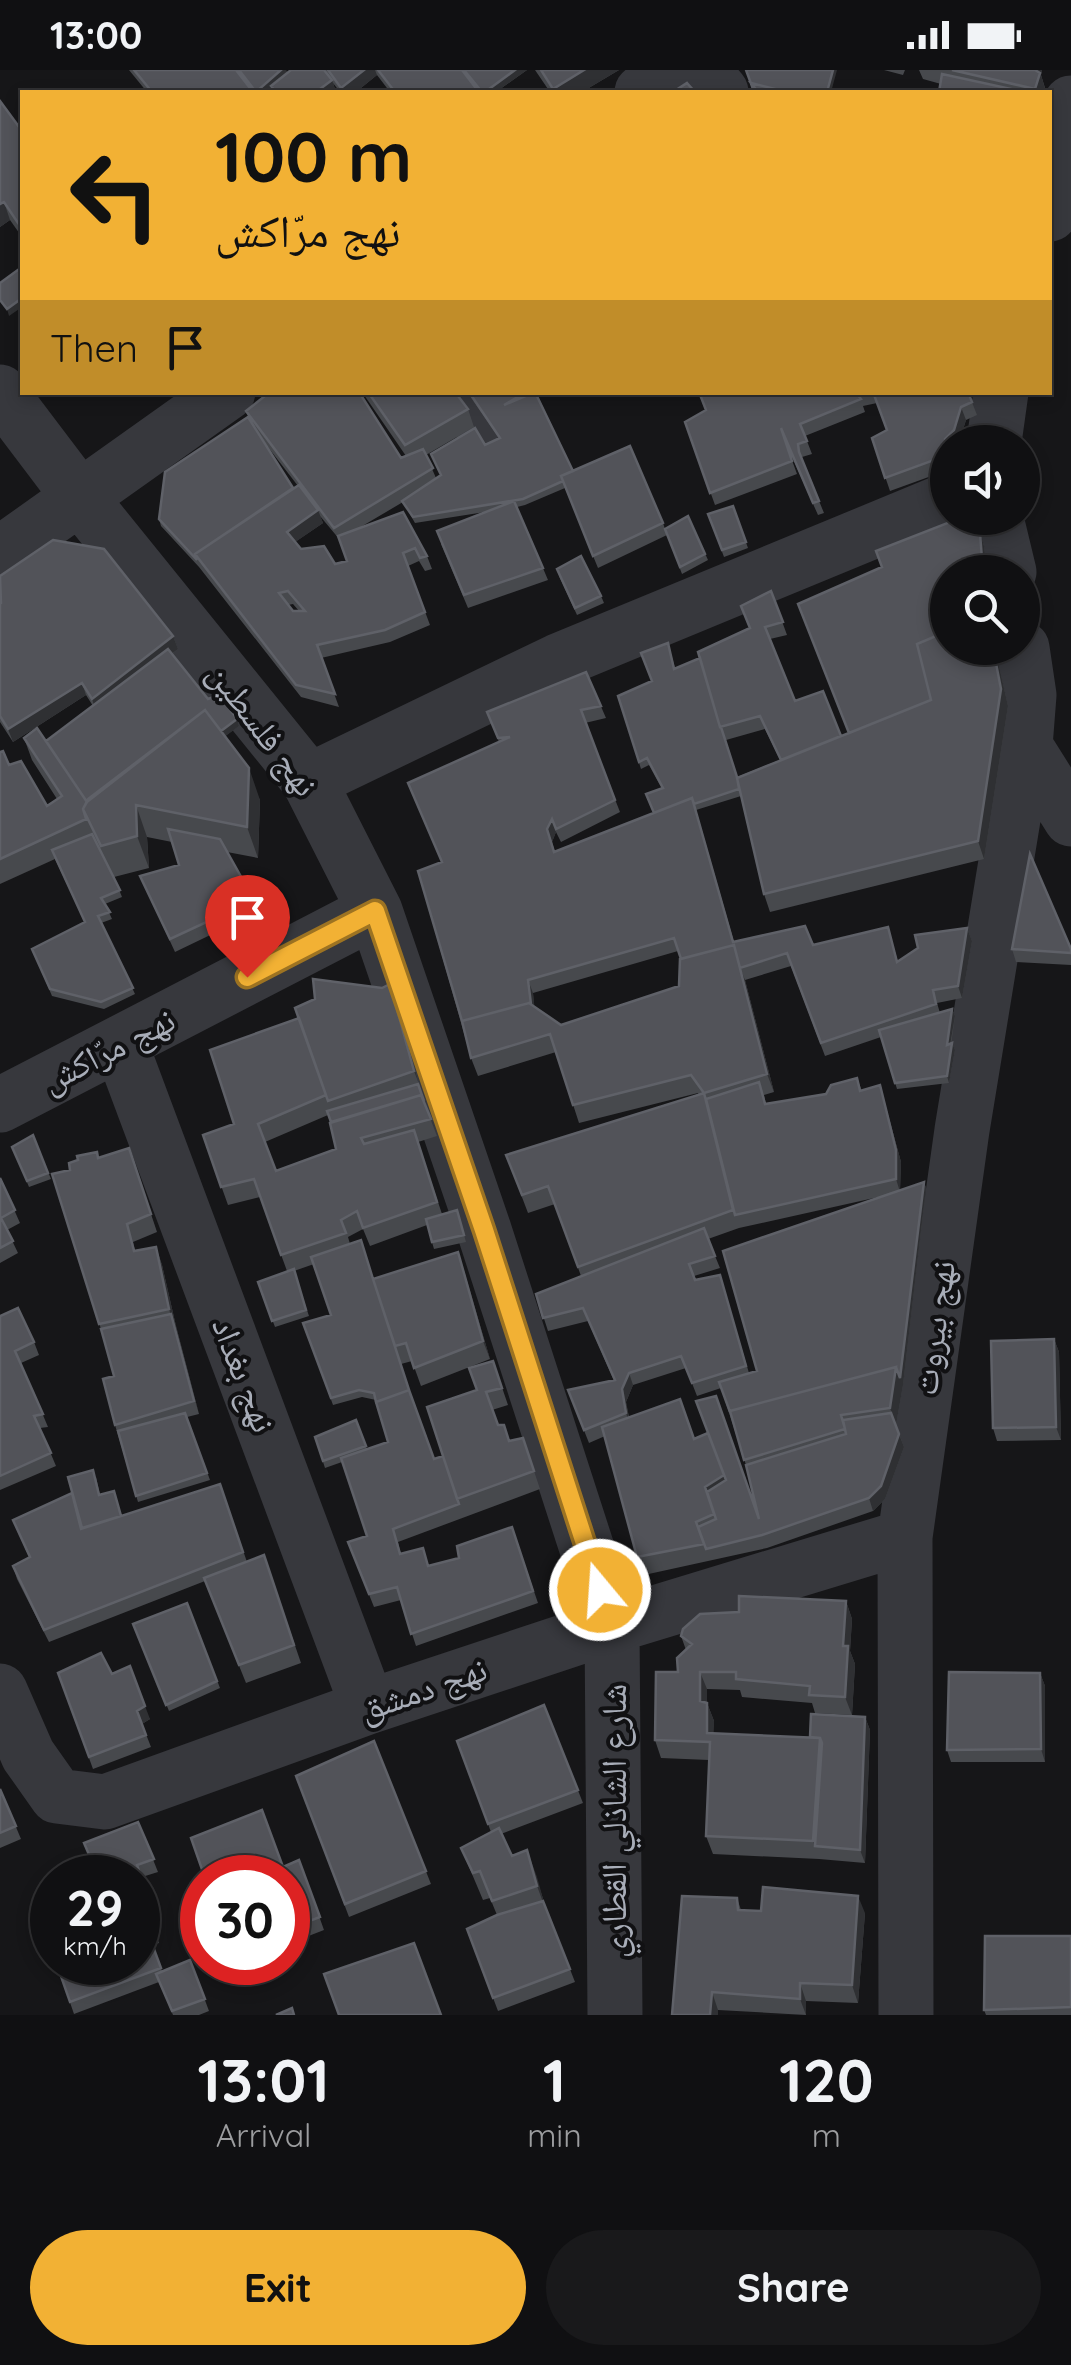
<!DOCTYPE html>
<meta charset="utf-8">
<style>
body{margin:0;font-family:Quicksand,"Noto Naskh Arabic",sans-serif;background:#19191b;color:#f1f3f6;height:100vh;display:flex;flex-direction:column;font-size:38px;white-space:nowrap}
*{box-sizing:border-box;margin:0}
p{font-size:32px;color:#9c9d9f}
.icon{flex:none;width:55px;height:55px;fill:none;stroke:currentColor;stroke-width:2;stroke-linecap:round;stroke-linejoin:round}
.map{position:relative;height:1945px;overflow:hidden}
.details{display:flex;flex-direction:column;background:#101012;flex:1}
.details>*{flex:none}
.hud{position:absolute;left:20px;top:20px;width:1032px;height:305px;border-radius:0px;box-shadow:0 5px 15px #0003,0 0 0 2px #303032;background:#f2b134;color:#111;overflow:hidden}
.fabs{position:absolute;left:930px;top:355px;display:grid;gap:20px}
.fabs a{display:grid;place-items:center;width:110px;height:110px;border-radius:50%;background:#101012;box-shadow:0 5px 15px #0003,0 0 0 2px #303032;font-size:50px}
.speed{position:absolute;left:30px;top:1785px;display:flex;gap:20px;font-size:50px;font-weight:700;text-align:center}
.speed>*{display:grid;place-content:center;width:130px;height:130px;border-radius:50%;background:#101012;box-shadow:0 5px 15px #0003,0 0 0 2px #303032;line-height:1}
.speed small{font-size:25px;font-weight:400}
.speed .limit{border:15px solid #d22;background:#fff;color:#111}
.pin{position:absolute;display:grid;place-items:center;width:85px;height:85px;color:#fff;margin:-102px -42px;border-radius:50% 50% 50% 0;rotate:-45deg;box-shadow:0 0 10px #0007}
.pin .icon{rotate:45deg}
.me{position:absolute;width:110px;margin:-55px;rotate:342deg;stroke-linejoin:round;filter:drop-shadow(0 0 8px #0008)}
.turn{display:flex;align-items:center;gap:35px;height:210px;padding:0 30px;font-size:45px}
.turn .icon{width:130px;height:130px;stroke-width:2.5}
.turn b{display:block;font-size:70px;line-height:85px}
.then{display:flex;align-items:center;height:95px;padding:0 30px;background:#0003;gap:20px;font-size:38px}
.eta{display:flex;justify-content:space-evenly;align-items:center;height:170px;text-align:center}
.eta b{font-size:60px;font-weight:800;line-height:70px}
.cta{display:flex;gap:20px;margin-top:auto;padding:20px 30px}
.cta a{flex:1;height:115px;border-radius:60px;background:#f2b134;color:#111;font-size:40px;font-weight:800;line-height:115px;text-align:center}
.cta a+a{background:#19191b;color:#f1f3f6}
.status{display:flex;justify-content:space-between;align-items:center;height:70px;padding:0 50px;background:#101012;direction:ltr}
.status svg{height:28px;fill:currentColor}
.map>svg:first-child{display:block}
</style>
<div class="status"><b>13:00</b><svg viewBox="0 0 49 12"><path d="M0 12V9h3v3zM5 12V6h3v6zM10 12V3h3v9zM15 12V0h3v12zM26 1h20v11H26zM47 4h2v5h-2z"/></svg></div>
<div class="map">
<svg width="1071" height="1945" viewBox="0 0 1071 1945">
<rect width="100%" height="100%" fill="#161618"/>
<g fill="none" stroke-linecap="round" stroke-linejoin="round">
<path stroke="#37383d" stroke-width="55" d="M703 0 721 22
M642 22 673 0
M1050 144 1071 33
M0 322 81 429 309 711 375 841 484 1160 612 1556 615 1945
M458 322 494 373
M994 372 1001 322
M996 448 1009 502
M0 484 228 322
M1025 676 1071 749
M309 711 558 591 948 430
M120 973 368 1637
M0 1035 375 841
M0 1621 28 1685 57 1726 105 1732 368 1637 612 1556 905 1467
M906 1945 905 1467 962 1060 1025 676 1029 625 1022 578"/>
</g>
<path fill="#47494d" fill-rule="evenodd" d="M129 0H286L287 3 291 0H527L496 22H479L476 19V22H390L377 5 356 22H340L333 13 336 22H147Z
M535 0H619L582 22H550Z
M884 0H905L903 5Z
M919 0H1042L1041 5 1046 21V22H939L941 14 923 9Z
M0 31 22 61V167L10 150 0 157Z
M362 322H455L468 339 474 357 426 385 436 408 485 375 499 368 467 322H536L573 401 663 453 667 465 598 498 565 418 525 435 517 437 548 510 468 538 441 474 485 442 415 453 403 432 359 458 403 442 427 486 432 499 425 501 419 491 408 496 430 555 390 572 321 588 339 637 301 627 199 497 161 456 159 449 248 347 246 341 401 388 406 386ZM261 368 298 416 293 418ZM320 446 340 470 347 491 335 494 301 479 295 472 323 453ZM293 534 299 541H293L288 535Z
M699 322H968L977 345 966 350 959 372H948V400L890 421 872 368 887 360 877 333 863 336 865 342 805 366 812 384 802 387 803 392 824 443 818 445 785 371 797 404 715 435 685 352 706 341Z
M733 436 748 478 724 487 708 444Z
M688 446 708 490 682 504 665 459Z
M950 452 980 463 984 476 987 502H948V578H995L1008 636 984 789 770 842 764 824 741 726 696 740 734 872 805 856 813 875 888 857 898 892 918 878 915 865 967 858 972 871 962 928 937 933 940 943 952 939 955 946 951 974 952 973 955 980 949 1013 897 1019 881 967 825 986 791 896 745 910 774 1022 764 1025 766 1034 826 1024 831 1015 857 1008 862 1021 880 1015 901 1092 900 1120 924 1112 926 1118 903 1315 896 1355 904 1377 885 1429 873 1441 767 1478 644 1505 637 1487 605 1366 589 1373 568 1320 614 1311 588 1251 548 1261 536 1224 581 1206 555 1134 528 1143 506 1085 699 1025 698 1023 579 1053 556 982 478 1006 471 988 418 801 442 792 408 713 499 672 487 642 586 602 606 648 585 653 620 742 561 772 556 762 552 772 555 782 654 743 646 724 662 719 649 695 641 699 618 626 652 611 641 583 668 573 675 598 700 588 698 582 750 559 741 536 771 521 787 565 770 569 795 631 823 621 841 666 849 663 798 534 882 497 876 481ZM765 659 780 690 737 707 726 670ZM678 881 681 889 679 916 561 955 534 936 533 923ZM883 1126 723 1181 757 1301 749 1303 720 1205 695 1210 694 1206 720 1198 708 1169 739 1158ZM686 1298 697 1326 721 1318 746 1395 758 1447 716 1326 696 1331 720 1395 708 1363 694 1369 680 1329 629 1347 626 1332 633 1315Z
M0 506 173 566 178 579 172 584 208 629 237 649 239 656 225 666 260 730 258 788 227 782 254 830 258 842 175 882 140 806 179 795 172 772 147 767 149 798 114 807 122 827 105 834 112 849 101 853 135 924 104 939 52 926 32 879 85 852 55 789 0 814V682L9 695 47 736 57 729 32 690 24 668 46 671 93 636 86 625 13 672 0 652Z
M559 506 601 526 604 533 577 545Z
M1012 879H1071V895L1016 892Z
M395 927 425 1035 437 1066 418 1072 442 1144 457 1140 466 1172 434 1179 427 1155 370 1176 363 1159 348 1167 350 1174 374 1209 458 1182 490 1289 421 1316 412 1291 401 1294 413 1331 434 1389 443 1386 493 1291 508 1335 492 1340 498 1355 510 1371 523 1368 540 1419 398 1472 401 1484 429 1496 459 1488 512 1457 538 1533 416 1576 401 1530 374 1537 348 1472 367 1466 342 1392 325 1398 315 1367 356 1350 367 1379 388 1372 376 1330 362 1327 333 1335 303 1253 331 1245 314 1194 294 1201 309 1246 275 1257 258 1212 287 1201 260 1127 228 1135 203 1065 234 1054ZM328 1045 336 1079 276 1101 265 1072Z
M33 1065 51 1109 29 1117 12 1077Z
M129 1078 157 1162 133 1172 135 1180 156 1177 162 1195 176 1256 199 1344 187 1347 210 1410 138 1432 115 1355 114 1306 101 1259 52 1104 70 1100 78 1090 99 1088Z
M0 1108 20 1153 7 1160 18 1183 0 1193Z
M0 1246 34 1272 39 1285 21 1293 48 1357 40 1358 56 1396 0 1420Z
M1054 1269 1059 1282 1061 1370 997 1371 993 1358Z
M96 1407 100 1425 122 1446 220 1414 247 1492 264 1485 301 1593 246 1613 205 1511 49 1572 17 1509 13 1496 29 1487 13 1450 72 1423Z
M846 1531 852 1549 850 1581 855 1594 852 1645 815 1643 812 1633 742 1627 740 1620 707 1619V1633L714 1651 713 1663 810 1667 865 1647 870 1660 865 1793 819 1789 713 1784 706 1766 709 1690 661 1688 655 1670 686 1580 681 1566 739 1542Z
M187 1533 220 1618 169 1641 133 1554Z
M58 1603 112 1604 150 1649 142 1654 151 1677 93 1699Z
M1040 1603 1045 1616V1692H951L947 1680Z
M544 1635 583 1733 501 1764 512 1786 527 1780 546 1838 575 1912 498 1941 467 1859 497 1845 490 1828 483 1830 461 1778 491 1762 457 1671Z
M374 1671 431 1814 349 1847 296 1706Z
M0 1719 21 1769 0 1778Z
M138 1752 158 1802 142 1807 150 1832 144 1834 159 1873 153 1875 162 1901 190 1890 209 1941 199 1945H173L159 1912 74 1944 56 1892Z
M299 1790 324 1860 288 1874V1808L283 1797Z
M737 1828 741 1840 865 1843 858 1933 806 1931V1945L718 1940V1945H672Z
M1071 1866V1945H986L984 1940Z"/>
<path fill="#2f3033" d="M281 0H286L290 9 271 16 274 22H256Z
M364 0H375L377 5 356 22H343L341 18Z
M515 0H527L496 22H485Z
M584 0H619L582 22H555L553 19Z
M833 0H837L831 22H827Z
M1033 0H1042L1041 5 1046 22H1036Z
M332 10 336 22H316Z
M4 132 10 150 0 157V134Z
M22 228V237L9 246 7 239Z
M961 337 966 350 959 372H948V377L945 369Z
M318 440 323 453 291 475 287 462Z
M980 463 984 476 987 502H983Z
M173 566 178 579 96 641 92 629Z
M993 578H995L1008 636 984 789 978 771Z
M82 613 86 625 13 672 8 659Z
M237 649 239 656 100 761 87 747Z
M249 698 260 730 258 788 247 757Z
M136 735 147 767 149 798 137 766Z
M552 749 556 762 552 772 547 759Z
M967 858 972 871 962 928 958 916Z
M740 898 745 910 774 1022 767 1004Z
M528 910 533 923 536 951 531 938Z
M390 914 395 927 419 1014 414 1001Z
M952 939 955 946 949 981 947 975Z
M952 973 955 980 949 1013 947 1006Z
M880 1015 901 1092 900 1122 896 1109Z
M924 1112 926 1118 903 1315 900 1308Z
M156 1177 162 1195 176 1256 199 1344 169 1239Z
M458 1182 464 1200 490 1289 483 1271Z
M1054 1269 1059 1282 1061 1370 1056 1357Z
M896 1297 903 1315 896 1355 890 1338Z
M629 1303 633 1315 626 1332 630 1356 626 1343 622 1319Z
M899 1364 904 1377 885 1429 873 1441 869 1428Z
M724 1405 730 1422 711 1434 705 1417Z
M846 1531 852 1549 850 1581 855 1594 852 1645 845 1627 843 1576Z
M700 1602 707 1619V1642V1633L714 1651 713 1680 707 1663 700 1631Z
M1040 1603 1045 1616V1692L1041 1679Z
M145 1636 150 1649 142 1654 137 1641Z
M865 1647 870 1660 865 1793 860 1780Z
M820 1668 826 1685 815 1776 813 1771Z
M527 1780 537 1807 547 1843 537 1816Z
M858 1826 865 1843 858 1933 852 1915Z
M800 1913 806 1931V1945L800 1929Z
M712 1922 718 1940V1945H710Z"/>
<path fill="#525359" stroke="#5f6168" stroke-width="2.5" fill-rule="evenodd" d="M134 0H236L253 22H152Z
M239 0H281L256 22Z
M291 0H324L332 10 316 22H276L271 16Z
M328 0H364L341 18Z
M378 0H462L478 21 395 22Z
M464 0H515L485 22H482Z
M541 0H584L553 19Z
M746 0H833L827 22H787L751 13 753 19Z
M952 0H1035L1040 3 1035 19Z
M942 4 1025 22H939Z
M687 13 695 22H673Z
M751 13 787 22H758Z
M0 31 22 61V150L18 153 4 132 0 134Z
M22 197V228L7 239 0 230V213Z
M270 322H359L401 388 423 379 433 398 334 458 246 341Z
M368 322H455L468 339 405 375Z
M469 322H526L504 335 535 322 573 401 561 406 563 411 523 429 413 447 402 431 441 405 431 384 475 358 485 375 500 368Z
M699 322H863L857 324 861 329 800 354 807 371 798 374 799 382 819 431 813 433 781 358 792 391 710 423 685 352 706 340Z
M873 322H968L972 332 961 337 954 360 945 369 948 377V385L885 408 872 368 887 360Z
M248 347 293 418 195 484 197 490 159 449 165 402Z
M630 376 663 453 593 486 561 406Z
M299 415 318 440 287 462 301 479 324 476 335 494 347 491 338 466 403 442 427 486 420 488 415 478 403 483 425 542 385 560 317 575 335 624 296 615 195 484ZM288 521 305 541H293L279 523Z
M514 431 543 498 464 525 437 461Z
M733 436 746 472 722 480 708 444Z
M688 446 705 484 680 497 665 459Z
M950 452 980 463 983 502H948V561L917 574 931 630 849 663 798 534 882 497 876 481Z
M53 470 104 479 173 566 92 629 82 613 8 659 0 646V534L1 533 0 506Z
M581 486 601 526 575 538 557 499Z
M771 521 783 552 765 557 795 631 823 621 841 666 781 690 760 646 720 657 698 582 750 558 741 536Z
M948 561V578H993L1001 619 978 771 764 824 737 708 931 630 917 574Z
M668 573 674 599 700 588 720 657H721L737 707 739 719 694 734 692 728 654 743 646 724 663 718 647 688 639 692 618 626 652 611 641 583Z
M168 579 208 629 219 625 237 649 221 661 205 640 87 732 46 671Z
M586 602 601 636 581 640 615 730 556 759 552 749 547 759 554 782 692 728 733 872 805 856 813 875 888 857 897 892 918 878 915 865 967 858 958 916 933 920 936 934 821 973 787 883 740 898 734 875 681 889 674 868 528 910 531 934 529 933 462 951 418 801 442 792 408 713 510 667 498 668 487 642Z
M205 640 249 698 247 757 136 735 137 766 101 776 83 739 88 729Z
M37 658 87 732 83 739 86 749 0 789V682L3 681 9 695 21 691 47 736 62 726 24 668Z
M168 759 220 769 254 830 170 869 140 806 179 795Z
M92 764 120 820 101 828 110 842 98 846 133 918 101 932 50 919 32 879 85 852 52 780Z
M1030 784 1071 879V883L1012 879Z
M734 875 767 1004 704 1023 691 1005 573 1035 550 964 471 988 462 951 529 933 561 955 679 916 680 889Z
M313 909 382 918 390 914 414 1001 328 1031 295 938 315 929Z
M952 939 947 975 952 973 947 1006 895 1013 879 960Z
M299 948 326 1025 258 1054 276 1101 336 1079 330 1053 421 1025 431 1049 361 1068 364 1074 414 1060 437 1132 363 1158 357 1141 341 1150 346 1163 281 1185 254 1109 221 1117 203 1065 234 1054 210 980Z
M857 1008 860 1021 880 1015 896 1080V1109L735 1145 706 1029 759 1012 765 1034 826 1024 831 1015Z
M418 1014 424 1031 421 1025 331 1052 327 1041Z
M704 1023 733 1140 578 1197 548 1116 522 1125 506 1085Z
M33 1065 48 1103 27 1111 12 1077Z
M129 1078 151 1144 127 1154 134 1181 156 1177 169 1239 99 1254 52 1104 70 1100 69 1093 78 1090 77 1086 97 1082 98 1088Z
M0 1108 15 1140 1 1148 13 1171 0 1178Z
M924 1112 900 1308 896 1297 730 1341V1342L719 1312 757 1301 723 1181Z
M457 1140 464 1165 432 1172 426 1149Z
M704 1158 715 1186 689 1194 695 1210 720 1205 746 1296 692 1313 681 1286 629 1303 622 1319 626 1343 584 1360 568 1320 615 1310 583 1238 543 1248 536 1224Z
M361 1170 373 1209 411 1326 409 1320 376 1332 374 1323 359 1320 331 1328 303 1253 331 1245 311 1187Z
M458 1182 483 1271 414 1298 406 1273 395 1276 373 1209Z
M294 1199 306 1240 272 1251 258 1212Z
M18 1238 34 1272 15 1281 43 1344 34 1346 51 1383 0 1406V1246Z
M171 1244 194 1331 115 1355 103 1309 114 1306 101 1259Z
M1054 1269 1056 1357 993 1358 991 1271Z
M493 1291 502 1318 486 1322 498 1355H504L509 1371 523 1368 534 1401 457 1429 427 1337 477 1320 469 1298Z
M896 1297 890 1338 841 1345 845 1359 744 1390 730 1341Z
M409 1320 434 1389 443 1386 459 1434 393 1459 400 1484 423 1478 428 1496 459 1488 457 1476 512 1457 533 1521 411 1564 397 1517 369 1524 348 1472 367 1466 341 1388 388 1372 376 1332Z
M716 1326 759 1449 746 1395 846 1364 843 1350 891 1343 899 1364 881 1416 869 1428 762 1465 706 1479 698 1457 716 1449 707 1422 726 1410 696 1331Z
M680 1329 694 1369 708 1363 724 1405 705 1417 714 1444 696 1452 704 1474 637 1487 602 1357Z
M185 1343 207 1403 136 1426 118 1361Z
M356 1350 366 1376 323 1391 315 1367Z
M93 1400 99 1425 114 1421 121 1446 82 1458 68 1407Z
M220 1414 243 1482 44 1560 13 1496 30 1487 13 1450 72 1423 81 1459Z
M264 1485 294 1575 239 1595 204 1508Z
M739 1526 846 1531 843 1576H848L845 1627 809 1625 810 1616 736 1609V1602H700V1631L707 1633V1663L820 1668 813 1771 706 1766 710 1672 655 1670 656 1602H678L677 1588 692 1574 681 1566 683 1559 700 1544 739 1542Z
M187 1533 217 1611 166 1635 133 1554Z
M101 1583 112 1604 130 1596 145 1636 137 1641 146 1665 89 1687 58 1603Z
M949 1602 1040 1603 1041 1679 947 1680Z
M544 1635 578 1720 488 1754 457 1671Z
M811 1644 865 1647 860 1780 815 1776 822 1673 820 1668 810 1667Z
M374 1671 426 1801 345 1834 296 1706Z
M0 1719 16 1756 0 1763Z
M262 1740 283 1797 299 1790 320 1847 288 1859V1808H205L191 1768Z
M138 1752 154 1789 137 1795 145 1819 139 1821 154 1861 148 1863 161 1898 70 1932 56 1892H138V1808H99L84 1773Z
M499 1758 512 1786 527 1780 537 1816 492 1831 480 1801 473 1803 461 1778Z
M763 1817 858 1826 852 1915 800 1913V1929L712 1922 710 1945H672L682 1826 737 1828 738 1840 761 1841Z
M52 1825V1884L34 1832Z
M543 1831 570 1899 493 1928 467 1859 497 1845Z
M985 1866H1071V1937L984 1940Z
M414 1873 441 1945H339L324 1904Z
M190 1890 205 1929 172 1941 156 1904Z
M292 1938 294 1945H276Z"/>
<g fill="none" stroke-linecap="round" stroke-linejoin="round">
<g stroke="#9d7322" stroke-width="25">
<path id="route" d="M247 907 375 841 484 1160 600 1520"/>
</g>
<use href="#route" stroke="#f2b134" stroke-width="18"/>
</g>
<g text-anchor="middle" stroke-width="8" stroke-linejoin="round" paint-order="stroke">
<g font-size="35" fill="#a8adb8" stroke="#111113">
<text transform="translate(263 659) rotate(53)" y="12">نهج فلسطين</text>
<text transform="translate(108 980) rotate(-27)" y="12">نهج مرّاكش</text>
<text transform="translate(934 1258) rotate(-82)" y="12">نهج بيروت</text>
<text transform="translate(244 1305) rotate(69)" y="12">نهج بغداد</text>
<text transform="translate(423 1619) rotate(-19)" y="12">نهج دمشق</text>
<text transform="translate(614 1751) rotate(-90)" y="12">شارع الشاذلي القطاري</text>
</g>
</g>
</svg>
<div class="fabs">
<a><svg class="icon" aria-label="sound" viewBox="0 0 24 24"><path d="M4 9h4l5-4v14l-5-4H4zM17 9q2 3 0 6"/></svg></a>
<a><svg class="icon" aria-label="search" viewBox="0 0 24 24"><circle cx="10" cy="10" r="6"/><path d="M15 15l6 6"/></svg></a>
</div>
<div class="speed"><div>29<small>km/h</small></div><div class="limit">30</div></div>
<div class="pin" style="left:247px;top:907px;background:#d93025"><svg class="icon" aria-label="arrive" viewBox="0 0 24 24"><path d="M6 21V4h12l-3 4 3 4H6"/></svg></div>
<svg class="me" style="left:600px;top:1520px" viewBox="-20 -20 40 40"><circle r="17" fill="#f2b134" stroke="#fff" stroke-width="3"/><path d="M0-11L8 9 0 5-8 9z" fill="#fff"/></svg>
<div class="hud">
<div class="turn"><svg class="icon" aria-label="left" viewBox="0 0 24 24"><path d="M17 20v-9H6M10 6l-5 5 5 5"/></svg><div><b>100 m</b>نهج مرّاكش</div></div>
<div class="then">Then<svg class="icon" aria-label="arrive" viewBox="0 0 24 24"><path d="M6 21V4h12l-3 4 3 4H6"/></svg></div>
</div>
</div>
<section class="details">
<div class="eta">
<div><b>13:01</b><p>Arrival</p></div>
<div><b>1</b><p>min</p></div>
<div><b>120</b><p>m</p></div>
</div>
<div class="cta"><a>Exit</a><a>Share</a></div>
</section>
